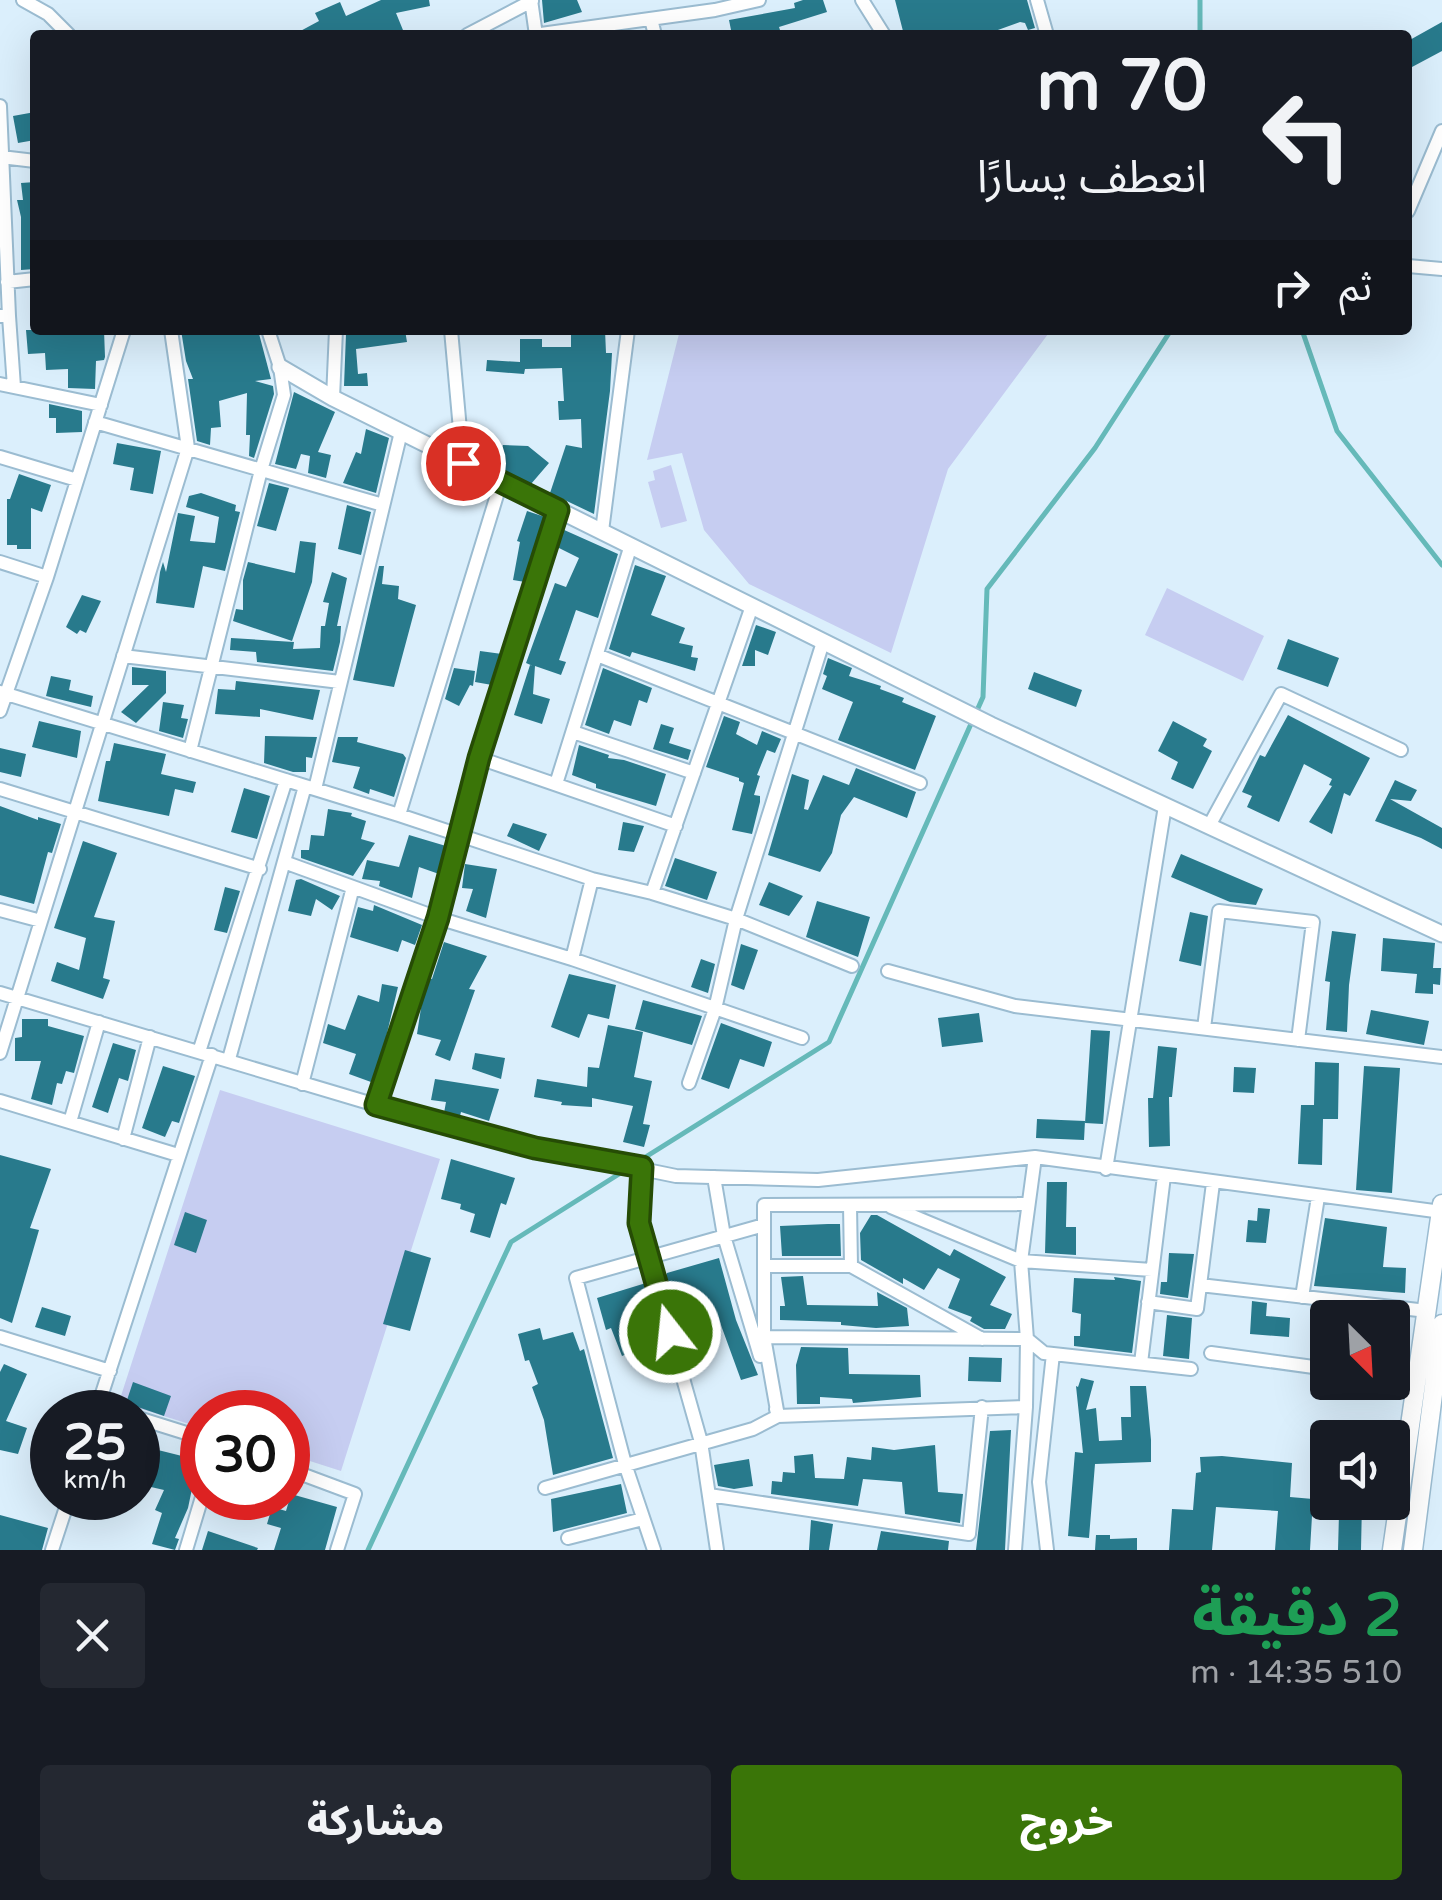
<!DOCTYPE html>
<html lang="ar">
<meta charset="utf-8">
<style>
body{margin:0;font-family:"Varela Round","Noto Sans Arabic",sans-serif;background:#242831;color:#f1f3f6;direction:rtl;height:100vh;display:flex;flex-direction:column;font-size:38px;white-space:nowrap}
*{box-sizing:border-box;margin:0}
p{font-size:32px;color:#9ea1a6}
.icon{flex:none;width:55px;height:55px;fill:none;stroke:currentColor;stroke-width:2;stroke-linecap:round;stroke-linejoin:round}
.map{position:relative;height:1550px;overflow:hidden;direction:ltr}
.sheet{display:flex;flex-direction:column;background:#171b24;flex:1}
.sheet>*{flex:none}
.top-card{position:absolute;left:30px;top:30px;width:1382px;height:305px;border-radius:10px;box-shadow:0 10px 40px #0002;direction:rtl;background:#171b24;color:#f1f3f6;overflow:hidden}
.needle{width:65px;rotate:156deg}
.controls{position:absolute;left:1310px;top:1300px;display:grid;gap:20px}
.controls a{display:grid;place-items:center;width:100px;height:100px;border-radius:10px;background:#171b24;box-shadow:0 10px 40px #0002;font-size:50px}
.speed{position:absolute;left:30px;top:1390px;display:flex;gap:20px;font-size:50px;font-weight:700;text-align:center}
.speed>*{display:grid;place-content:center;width:130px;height:130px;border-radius:50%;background:#171b24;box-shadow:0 10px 40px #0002;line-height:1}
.speed small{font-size:25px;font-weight:400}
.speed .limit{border:15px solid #d22;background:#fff;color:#111}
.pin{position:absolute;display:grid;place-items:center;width:85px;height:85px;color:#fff;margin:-42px;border:5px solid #fff;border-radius:50%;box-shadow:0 2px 10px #0007}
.me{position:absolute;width:110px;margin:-55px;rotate:344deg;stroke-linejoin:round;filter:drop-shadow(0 0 8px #0008)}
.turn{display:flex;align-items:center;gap:35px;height:210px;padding:0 40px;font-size:45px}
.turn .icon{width:130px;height:130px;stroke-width:2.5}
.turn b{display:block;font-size:70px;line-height:85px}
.then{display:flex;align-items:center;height:95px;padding:0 40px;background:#0003;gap:20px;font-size:38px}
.round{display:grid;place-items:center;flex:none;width:105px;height:105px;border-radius:10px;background:#242831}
.head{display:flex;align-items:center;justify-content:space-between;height:170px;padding:0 40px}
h1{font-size:60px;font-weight:800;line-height:75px;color:#1e9e55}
.button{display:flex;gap:20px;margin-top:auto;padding:20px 40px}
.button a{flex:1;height:115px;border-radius:10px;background:#3a7508;color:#fff;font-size:40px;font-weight:800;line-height:115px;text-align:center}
.button a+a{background:#242831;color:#f1f3f6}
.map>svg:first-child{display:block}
</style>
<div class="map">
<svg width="1442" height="1550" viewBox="0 0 1442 1550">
<rect width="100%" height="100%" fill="#dbeffc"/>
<path fill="#c6cdf1" d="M680 330H1051L948 469 891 653 749 584 704 530 682 453 647 460Z
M671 465 687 521 661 528 648 482 655 480 653 471Z
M1167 588 1264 636 1243 681 1145 635Z
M220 1090 440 1159 341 1471 288 1454V1412H202V1428L119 1402Z"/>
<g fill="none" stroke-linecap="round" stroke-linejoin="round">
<path stroke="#65b9b9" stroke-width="5" d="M1200 35V0
M1302 330 1337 431 1442 565
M636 1163 829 1042 983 697 987 589 1095 448 1171 330
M368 1550 511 1242 627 1169"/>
</g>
<path fill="#287a8c" d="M381 0H429L430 6 396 13 405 35H293L319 21 315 13 340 2 346 16Z
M542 0H577L582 12 544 23Z
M803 0H823L827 12 779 27 780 30 732 35 729 20 795 8 794 3Z
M895 0H1027L1035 28 1028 30 1025 23 1020 22 984 35H904Z
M1442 22V51L1412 67 1408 58V41Z
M35 112V140L18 143 13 116Z
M35 182V269L21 270V217L17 200H23L21 183Z
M26 330H104L105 357 104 360 96 361 95 389 68 388V369L46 370 45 353 28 354Z
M181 330H258L271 379 255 381 273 386 274 394 254 458 249 456 250 435H246L247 393 219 401 221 427 211 428 210 445 197 441 188 379H193L186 361Z
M349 330H405L407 342 356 349 358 374 367 373 368 386H344L346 334H349Z
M571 330H605L606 353H612L610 391 594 514 550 493 566 445 582 448 581 419 559 420 558 401H564L562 368 525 369 524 374 486 371 487 360 520 362V339H542V347H571Z
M294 392 335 412 318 452 331 455 326 478 308 473 310 456 301 454 296 469 275 464Z
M49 404 82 411V432L56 433V418H49Z
M366 429 389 438 376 493 343 483 356 452 361 454Z
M117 443 161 451 153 494 130 490 134 468 113 464Z
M503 445 528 446 549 463 531 484 490 463V448H502Z
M19 474 51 485 42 512 31 508V549H17V545H7V499H10Z
M269 483 289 488 276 531 257 526Z
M201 493 236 505 235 511 240 512 225 571 203 566 194 608 156 603 160 572 163 562 166 572 178 513 195 516 190 541 215 543 219 517 186 507 189 496Z
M347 505 371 512 361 555 338 549Z
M527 511 545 517 525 582 513 580 520 542 517 541Z
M562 529 618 554 598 618 576 610 559 660 566 662 561 675 535 666 533 694 550 699 542 724 514 715 530 665 533 666 526 663 555 583 566 587 579 558 557 547Z
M300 541 316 543 312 582 292 641 233 621 236 609 243 610V580L248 562 295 573Z
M635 565 666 576 651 615 685 628 679 643 693 646 691 657 698 658 695 671 632 652 630 657 609 649Z
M379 566H384L382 584 399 586 398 599 416 605 394 687 353 680Z
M332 572 347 578 337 626H341L340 642 333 671 257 662 256 652 230 650 231 638 294 642 293 649 320 648 321 626H325L329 603 323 602Z
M82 595 101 601 86 633 80 630 77 634 66 627Z
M756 625 776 632 768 655 755 650V666H742Z
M1288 639 1339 658 1328 687 1277 669Z
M480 651 502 654 492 685 475 682Z
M828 658 852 668 849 676 881 686 880 689 904 698 902 702 936 716 915 770 838 740 853 702 822 689 827 676 823 674Z
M132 667 166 671V693L136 723 121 712 149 685H132Z
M454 668 475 671 473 686 470 685 459 706 445 699Z
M603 668 652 688 647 703 639 700 631 726 614 720 609 734 585 725Z
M1034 672 1082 690 1076 707 1028 689Z
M51 676 71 680 69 690 93 696 91 707 46 696Z
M236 681 320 690 313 720 260 709V717L215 714 218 689 235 690Z
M163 702 184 705 181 718 188 719 183 738 159 731Z
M1288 715 1370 758 1350 796 1344 793 1332 834 1309 822 1332 786 1329 785 1332 779 1304 764 1279 822 1247 807 1252 796 1242 792 1260 755 1265 757Z
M724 716 740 722 736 734 757 745 762 731 781 739 775 753 767 750 757 775 760 776 754 795 760 796V802L752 834 732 830 744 783 739 781V778L706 767Z
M39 721 81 731 77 758 32 747Z
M1173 721 1207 739 1203 746 1212 751 1193 789 1171 779 1178 762 1158 751Z
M661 724 674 728 669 743 691 750 688 760 653 749Z
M265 736 317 737 312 758 306 757V772H293L264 763Z
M338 737H358L357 742 403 754 406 758 394 797 370 789 369 794 353 788 360 767 332 762Z
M114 743 166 754 161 774 196 782 193 793 175 789 169 816 98 801 106 761H110Z
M579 745 609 755 608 758 624 760 666 774 656 806 596 788V784L572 775Z
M0 748 26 754 21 777 0 772Z
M856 768 916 792 907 818 854 797 841 815 832 853 820 872 768 855 792 774 809 780 804 809 808 810 823 775 849 785Z
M1395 780 1417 790 1411 801 1390 799 1442 828V849L1421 838 1375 821Z
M244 788 270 796 257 839 231 832Z
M0 806 38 820V817L61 824 52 853 48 852 34 904 0 895Z
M328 809 352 813 351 816 366 821 361 839 375 843 353 876 301 858V850H309L311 835 324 836Z
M623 822 644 826 634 852 618 850Z
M513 823 547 834 539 851 507 836Z
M409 835 446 846 439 874 419 867 412 898 379 886 380 881 362 879 367 860 399 867Z
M83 841 117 853 94 917 115 921 103 978 110 980 103 999 51 981 57 962 79 970 86 938 54 928Z
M1181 854 1263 889 1256 905 1230 902 1171 877Z
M675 858 717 872 707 900 665 886Z
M465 864 497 869 486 918 466 911 473 889 462 888Z
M301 879 340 896 332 910 316 899 311 916 288 911 296 880Z
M769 882 803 896 789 916 759 905Z
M225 887 240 891 227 933 214 930Z
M817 901 870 917 858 957 806 937Z
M374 905 422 925 415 945 402 940 398 952 350 937 358 907 373 911Z
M1190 912 1208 916 1201 966 1179 961Z
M1332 931 1356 934 1349 985 1347 1032 1326 1030 1330 982 1325 981Z
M1383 938 1435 943 1433 968H1441L1440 985 1433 984V994L1415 993 1417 974 1381 971Z
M444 942 487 956 469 989 475 990 450 1061 435 1055 441 1040 417 1034 423 995 429 978 432 979Z
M741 944 758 950 744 990 731 985Z
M701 959 715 964 708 993 691 987Z
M569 974 616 985 609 1019 588 1014 579 1038 551 1027Z
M382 984 398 987 383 1050 371 1082 349 1074 356 1054 323 1043 328 1024 345 1030 358 995 379 1002Z
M643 1000 702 1016 692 1045 635 1029Z
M1371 1010 1429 1021 1424 1045 1366 1034Z
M979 1013 983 1042 942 1047 938 1018Z
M22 1019H48V1026L84 1036 74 1073 66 1071 62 1084 57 1083 52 1105 31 1099 41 1061H15V1038L22 1037Z
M721 1023 772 1042 764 1067 740 1059 729 1089 701 1079Z
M608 1025 643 1032 634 1077 652 1081 643 1124 650 1125 644 1147 623 1142 633 1106 592 1098V1107L561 1105 562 1102 534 1097 537 1079 587 1087 588 1067 599 1068Z
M1091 1030 1110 1031 1103 1124 1085 1123Z
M113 1043 136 1050 128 1081 119 1078 108 1113 92 1107Z
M1158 1046 1177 1048 1172 1097H1169L1170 1146 1149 1147 1148 1098H1153Z
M475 1053 505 1058 501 1079 472 1069Z
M1315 1062 1339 1063 1338 1119H1323L1322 1165 1298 1164 1301 1105H1314Z
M163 1066 195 1076 179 1123 172 1121 165 1137 142 1128Z
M1364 1066 1400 1068 1392 1193 1356 1190Z
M1234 1067 1256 1068 1254 1093 1233 1092Z
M435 1079 499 1089 489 1121 461 1112 460 1116 444 1113 446 1102 431 1100Z
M1037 1119 1085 1121 1084 1140 1036 1138Z
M0 1155 51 1169 30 1228 39 1230 12 1323 0 1318Z
M451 1159 515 1178 506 1205 501 1203 490 1238 470 1232 475 1214 460 1209 461 1204 441 1199Z
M1047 1182H1067L1066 1227H1076V1255L1045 1253Z
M1258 1208 1270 1209 1266 1243 1246 1242 1248 1220 1257 1221Z
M185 1212 207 1220 196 1253 174 1245Z
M871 1215H877L950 1256 954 1249 1006 1277 990 1305 1012 1314 1005 1329H984L970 1321 972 1317 948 1308 960 1279 938 1268 924 1290 903 1278V1284L861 1260 860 1233Z
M1325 1218 1387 1227 1383 1267 1406 1268 1405 1293 1314 1286Z
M828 1224H840L841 1256H782L780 1226Z
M405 1250 431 1258 410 1331 383 1324Z
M1169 1253 1194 1254 1188 1298 1160 1294 1161 1282H1167Z
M719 1258 736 1320 758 1375 741 1380 718 1317 697 1323 693 1310 676 1315 665 1277 667 1273Z
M803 1276 807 1305 878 1306 877 1292 907 1308 909 1326 876 1328 841 1325V1322L780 1320V1306H785L781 1277Z
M1114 1277 1141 1281 1132 1353 1074 1346V1336H1080L1081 1314 1072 1312 1074 1278 1115 1280Z
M646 1283 656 1321 626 1331 634 1351 622 1356 611 1328 606 1330 597 1298Z
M1252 1301 1267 1303 1266 1316 1290 1318 1289 1337 1250 1334Z
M42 1307 71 1316 65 1336 35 1327Z
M1167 1315 1192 1318 1189 1359 1163 1356Z
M540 1328 543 1340 573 1332 580 1351 584 1349 613 1458 553 1475 544 1420 532 1387 538 1384 529 1360 525 1361 518 1334Z
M801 1347 848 1348 849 1374 920 1375 921 1397 853 1403 852 1399 820 1397V1404H797L796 1365Z
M969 1357 1002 1358 1001 1382 968 1381Z
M4 1364 27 1374 6 1421 27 1428 18 1454 0 1450V1372Z
M1081 1378 1094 1381 1086 1410 1096 1408 1099 1441 1122 1440 1121 1417H1131L1130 1386H1146L1151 1440V1462L1095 1464 1089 1538 1068 1536 1075 1452 1083 1453 1076 1386 1078 1387Z
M133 1382 171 1396 164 1416 126 1403Z
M1011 1430 1005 1550H976L990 1431Z
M138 1445 198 1460 188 1508 175 1538 179 1539 175 1550 152 1544 162 1513 155 1510 164 1490 138 1484Z
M935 1445 938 1492 963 1494 960 1523 905 1514 902 1482 863 1479 858 1506 771 1494 772 1481 782 1482 783 1472 795 1473 794 1456 813 1454 815 1478 844 1479 847 1457 871 1460 872 1447 894 1450Z
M1222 1456 1292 1463 1290 1497 1313 1499 1310 1550H1275L1278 1511 1216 1507 1212 1550H1169L1172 1509 1193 1510 1196 1473 1201 1472 1200 1457Z
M749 1459 753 1486 734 1489 718 1486 714 1465Z
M621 1484 627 1513 553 1532 551 1499Z
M291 1494 337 1507 325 1550H274L281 1528 267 1524 272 1507 286 1511Z
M1343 1502H1362L1361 1550H1338L1339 1514Z
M0 1515 48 1528 42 1550H0Z
M811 1520 833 1524 829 1550H809Z
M208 1531 258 1548 257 1550H202Z
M881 1531 949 1541 948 1550H877Z
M1096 1535H1110V1539L1137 1538V1550H1095Z"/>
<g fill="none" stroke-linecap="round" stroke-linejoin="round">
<g stroke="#9bbcd1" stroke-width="16">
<path id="minor" d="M23 0 48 14 69 35
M531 0 536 35
M862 0 884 35
M1037 0 1047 35
M651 19 655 35
M541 34 715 10 759 0
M467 35 532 1
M0 106 9 316H0
M1 157 35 161
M1408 211 1442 131
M1408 266 1442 269
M7 282 35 279
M9 316 14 387
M451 330 463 463
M0 384 101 405
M333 398 336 330
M95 422 383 505
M0 457 77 480
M602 531 628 330
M0 562 47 577
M597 655 920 783
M123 656 340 682
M0 692 399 815 592 879 652 893 736 919 823 642
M0 711 47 577 124 330
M573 732 694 773
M190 751 261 470 284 395 280 367 268 330
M479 758 676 826
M556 784 631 545
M0 789 260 869
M315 789 401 432
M399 815 501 482
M1209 826 1281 694 1401 750
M284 862 438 918 572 959 592 879
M652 893 752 606
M0 910 41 921
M572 959 802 1038
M888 971 1015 1006 1442 1057
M0 993 376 1105 535 1147 676 1176 818 1180 1035 1157 1442 1212
M1204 1028 1219 911 1313 922 1298 1040
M199 1052 286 780
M0 1053 188 448 171 330
M229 1059 305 786
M689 1083 715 1009 736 919 852 966
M302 1084 353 887
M0 1101 178 1155
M376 1105 438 918 479 758 558 510
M70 1122 99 1022
M123 1139 150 1037
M1035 1157 1021 1261 1027 1339 1044 1353 1191 1369
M642 1167 639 1223 701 1442 717 1550
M1106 1169 1165 806
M714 1177 724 1236 760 1356
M850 1205 851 1266
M891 1207 1021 1261 1152 1270
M764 1266H851L982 1339
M1200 1285 1427 1311
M1302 1297 1318 1197
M1148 1302 1197 1309 1213 1183
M0 1337 110 1371
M764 1337 1027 1339 1026 1407 778 1416 764 1337V1205L1027 1204
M1211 1353 1328 1369
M1141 1363 1164 1176
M1392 1378 1417 1381
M98 1406 119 1412
M96 1412 212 1055
M138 1418 202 1438
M288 1469 355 1494 337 1550
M545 1488 753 1429 778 1416 776 1409
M709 1495 969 1534 982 1407
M568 1538 643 1519
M52 1550 69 1498
M186 1550 202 1497
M654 1550 625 1464 576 1278 764 1225
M1015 1550 1026 1407
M1047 1550 1039 1482 1053 1354"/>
</g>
<g stroke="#9bbcd1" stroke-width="19">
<path id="tertiary" d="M280 367 333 398 991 725 1442 934"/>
</g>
<g stroke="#9bbcd1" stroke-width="21">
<path id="secondary" d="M1392 1550 1442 1204
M1413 1550 1442 1324"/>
</g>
<use href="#minor" stroke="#fff" stroke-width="12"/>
<use href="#tertiary" stroke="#fff" stroke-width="15"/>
<use href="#secondary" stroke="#fff" stroke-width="18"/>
</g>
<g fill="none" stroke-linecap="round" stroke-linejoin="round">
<g stroke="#264c05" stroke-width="25">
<path id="route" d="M463 463 558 510 479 758 438 918 376 1105 535 1148 642 1167 639 1223 670 1332"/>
</g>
<use href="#route" stroke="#3a7508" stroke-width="18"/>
</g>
</svg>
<div class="controls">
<a><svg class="needle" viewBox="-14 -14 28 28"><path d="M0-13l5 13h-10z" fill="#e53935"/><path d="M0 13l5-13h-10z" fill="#9ea1a6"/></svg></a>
<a><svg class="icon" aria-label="sound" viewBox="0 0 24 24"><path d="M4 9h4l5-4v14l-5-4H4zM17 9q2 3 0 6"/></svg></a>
</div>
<div class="speed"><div>25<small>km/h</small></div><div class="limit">30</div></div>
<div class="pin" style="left:463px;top:463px;background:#d93025"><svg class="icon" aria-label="arrive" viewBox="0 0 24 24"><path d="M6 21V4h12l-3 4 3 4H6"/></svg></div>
<svg class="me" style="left:670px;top:1332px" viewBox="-20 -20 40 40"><circle r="17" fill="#3a7508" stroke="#fff" stroke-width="3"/><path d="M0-11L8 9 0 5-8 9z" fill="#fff"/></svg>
<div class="top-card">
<div class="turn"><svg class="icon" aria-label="left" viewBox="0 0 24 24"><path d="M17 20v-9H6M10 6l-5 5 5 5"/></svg><div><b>70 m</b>انعطف يسارًا</div></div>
<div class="then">ثم<svg class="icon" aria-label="right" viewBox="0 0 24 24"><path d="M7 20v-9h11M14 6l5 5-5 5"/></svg></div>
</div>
</div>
<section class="sheet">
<div class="head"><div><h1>2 دقيقة</h1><p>510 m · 14:35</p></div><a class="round"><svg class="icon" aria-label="close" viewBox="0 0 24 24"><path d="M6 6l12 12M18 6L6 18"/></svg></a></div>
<div class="button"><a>خروج</a><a>مشاركة</a></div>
</section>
